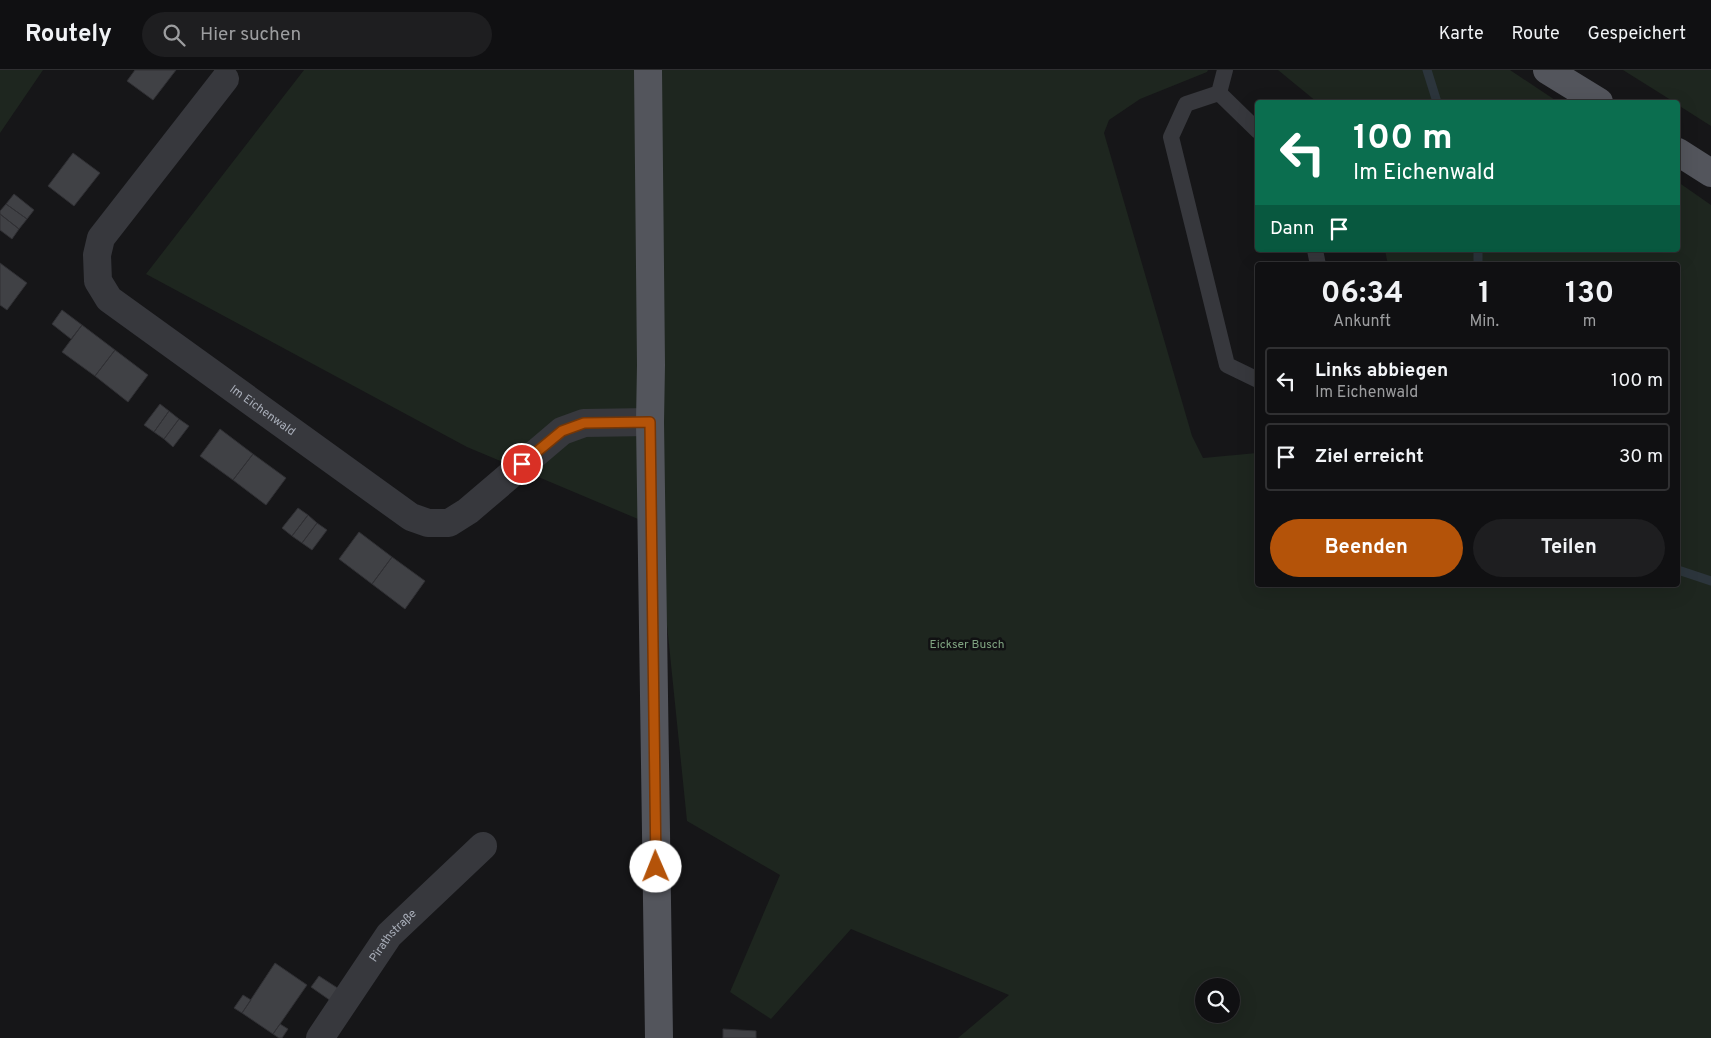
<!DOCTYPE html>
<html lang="de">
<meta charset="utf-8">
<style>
body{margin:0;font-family:Overpass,sans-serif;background:#1e1e20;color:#f1f3f6;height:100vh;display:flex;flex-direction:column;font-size:19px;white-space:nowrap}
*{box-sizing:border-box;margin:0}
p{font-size:16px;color:#9c9d9f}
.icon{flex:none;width:28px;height:28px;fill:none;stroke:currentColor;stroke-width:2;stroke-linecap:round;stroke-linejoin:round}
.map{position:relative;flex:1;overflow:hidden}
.side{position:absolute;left:1255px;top:192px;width:425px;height:325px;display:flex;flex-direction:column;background:#101012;border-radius:5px;box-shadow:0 5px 20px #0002,0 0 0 1px #303032}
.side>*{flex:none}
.top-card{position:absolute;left:1255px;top:30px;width:425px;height:152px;border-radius:5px;box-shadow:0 5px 20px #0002,0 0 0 1px #303032;background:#0b6e4f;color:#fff;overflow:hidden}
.fabs{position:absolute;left:1195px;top:908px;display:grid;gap:10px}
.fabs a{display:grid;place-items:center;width:45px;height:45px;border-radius:50%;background:#101012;box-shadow:0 5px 20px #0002,0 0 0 1px #303032;font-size:25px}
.pin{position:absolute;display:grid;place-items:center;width:42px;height:42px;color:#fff;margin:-21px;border:2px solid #fff;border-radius:50%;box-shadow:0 1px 5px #0007}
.me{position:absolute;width:55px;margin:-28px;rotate:359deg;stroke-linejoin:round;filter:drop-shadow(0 0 4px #0008)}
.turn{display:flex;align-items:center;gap:18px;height:105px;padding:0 15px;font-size:22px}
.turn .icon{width:65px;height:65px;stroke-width:2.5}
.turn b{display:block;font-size:35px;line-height:42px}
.then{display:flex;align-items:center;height:48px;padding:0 15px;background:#0003;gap:10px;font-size:19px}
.eta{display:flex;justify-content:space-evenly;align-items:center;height:85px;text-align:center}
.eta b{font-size:30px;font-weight:700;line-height:35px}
.action{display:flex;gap:10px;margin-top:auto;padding:10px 15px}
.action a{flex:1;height:58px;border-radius:30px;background:#b45309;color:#fff;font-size:20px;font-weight:700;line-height:58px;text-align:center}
.action a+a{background:#1e1e20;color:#f1f3f6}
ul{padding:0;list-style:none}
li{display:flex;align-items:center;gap:15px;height:68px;margin:0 10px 8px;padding:0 5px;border:2px solid #303032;border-radius:5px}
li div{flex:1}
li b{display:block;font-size:19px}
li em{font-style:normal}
header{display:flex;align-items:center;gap:30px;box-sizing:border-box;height:70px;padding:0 25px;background:#101012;border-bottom:1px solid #303032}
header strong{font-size:24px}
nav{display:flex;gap:28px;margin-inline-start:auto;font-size:18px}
.search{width:350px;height:45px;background:#1e1e20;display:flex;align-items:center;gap:12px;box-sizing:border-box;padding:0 18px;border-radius:28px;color:#9c9d9f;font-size:19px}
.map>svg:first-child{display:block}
</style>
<header>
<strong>Routely</strong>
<div class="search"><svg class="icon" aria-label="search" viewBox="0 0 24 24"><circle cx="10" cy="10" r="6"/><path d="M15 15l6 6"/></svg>Hier suchen</div>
<nav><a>Karte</a><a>Route</a><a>Gespeichert</a></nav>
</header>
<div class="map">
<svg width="1711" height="968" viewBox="0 0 1711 968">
<rect width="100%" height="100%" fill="#161618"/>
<path fill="#1e261f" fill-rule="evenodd" d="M0 0H43L0 63Z
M304 0H1208L1207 2 1140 29 1109 50 1104 63 1192 366 1203 388 1257 383 1258 515H1678V195H1388L1385 180H1678V112L1711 135V968H958L1009 925 851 859 771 949 730 922 780 805 687 751 657 457 467 377 146 204ZM1204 916H1231V944H1204Z
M1278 0H1510L1558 32H1317Z
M1623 0H1711V56L1678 35V32H1674Z"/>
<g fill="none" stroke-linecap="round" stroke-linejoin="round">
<path stroke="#2c353c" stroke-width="9" d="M1427 0 1437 32
M1478 180V195
M1678 500 1711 511"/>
</g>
<path fill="#404145" stroke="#303034" d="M135 0H176L153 30 127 11Z
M73 83 100 103 74 136 48 116Z
M14 124 34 140 27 149 6 134Z
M6 134 27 149 19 159 0 144V141Z
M0 144 19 159 12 169 0 160Z
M0 193 27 213 7 240 0 235Z
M62 240 82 255 71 269 52 254Z
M82 255 115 280 95 306 62 282Z
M115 280 148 305 128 332 95 306Z
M160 334 169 341 154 362 144 355Z
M169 341 179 349 164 369 154 362Z
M179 349 189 356 173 377 164 369Z
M220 359 253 384 233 410 200 386Z
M253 384 286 408 266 435 233 410Z
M298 438 308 445 292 466 282 458Z
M308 445 317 453 302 473 292 466Z
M317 453 327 460 312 480 302 473Z
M359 462 392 487 372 514 339 489Z
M392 487 425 511 405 539 372 514Z
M275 893 307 915 273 964 242 943Z
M319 906 339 919 331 931 311 917Z
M243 925 251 930 242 943 234 938Z
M280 954 288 959 282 968H279L273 964Z
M723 959 756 961V968H723Z"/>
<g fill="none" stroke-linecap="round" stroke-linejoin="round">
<path stroke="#37383d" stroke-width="16" d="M1219 23 1186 34 1171 67 1227 295 1258 310
M1219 23 1258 61
M1219 23 1225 0
M1315 180 1318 195"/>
<g stroke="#37383d" stroke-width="28">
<path id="s1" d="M225 9 101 168 97 185 98 211 109 229 411 447 428 453H449L468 441 562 361 584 353 650 352"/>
<path id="s2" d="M320 968 389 865 483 776"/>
</g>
<path stroke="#53555c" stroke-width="28" d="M648 0 651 295 650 352 659 968
M1547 0 1599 32
M1678 82 1711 103"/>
</g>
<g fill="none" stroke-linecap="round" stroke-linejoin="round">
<g stroke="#753606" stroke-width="12">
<path id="route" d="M522 394 562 361 584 353 650 352 656 797"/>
</g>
<use href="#route" stroke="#b45309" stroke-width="9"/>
</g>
<g text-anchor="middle" stroke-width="5" stroke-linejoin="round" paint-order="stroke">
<g font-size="12" fill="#a8adb8" stroke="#111113">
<text dy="4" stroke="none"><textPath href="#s1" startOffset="456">Im Eichenwald</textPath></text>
<text dy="4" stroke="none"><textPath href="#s2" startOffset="126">Pirathstraße</textPath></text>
</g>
<g font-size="12" fill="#7fa381" stroke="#111113">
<text x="967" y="578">Eickser Busch</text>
</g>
</g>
</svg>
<div class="fabs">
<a><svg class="icon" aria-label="search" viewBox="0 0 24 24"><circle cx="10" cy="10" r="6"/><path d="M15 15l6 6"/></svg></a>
</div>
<div class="pin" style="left:522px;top:394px;background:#d93025"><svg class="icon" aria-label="arrive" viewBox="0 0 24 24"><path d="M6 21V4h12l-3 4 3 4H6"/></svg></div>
<svg class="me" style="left:656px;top:797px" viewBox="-20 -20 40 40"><circle r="19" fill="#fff"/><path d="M0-13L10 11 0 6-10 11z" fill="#b45309"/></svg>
<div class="top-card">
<div class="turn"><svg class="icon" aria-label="left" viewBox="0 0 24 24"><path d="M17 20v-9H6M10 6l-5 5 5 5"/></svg><div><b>100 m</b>Im Eichenwald</div></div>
<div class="then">Dann<svg class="icon" aria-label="arrive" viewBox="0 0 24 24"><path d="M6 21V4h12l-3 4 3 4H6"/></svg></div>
</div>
<section class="side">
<div class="eta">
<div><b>06:34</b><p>Ankunft</p></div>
<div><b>1</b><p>Min.</p></div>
<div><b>130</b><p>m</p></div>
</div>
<ul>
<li><svg class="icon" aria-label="left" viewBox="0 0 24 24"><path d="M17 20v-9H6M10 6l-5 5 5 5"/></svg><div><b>Links abbiegen</b><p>Im Eichenwald</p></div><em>100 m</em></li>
<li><svg class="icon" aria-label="arrive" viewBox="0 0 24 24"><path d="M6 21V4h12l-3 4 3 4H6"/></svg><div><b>Ziel erreicht</b></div><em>30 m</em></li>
</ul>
<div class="action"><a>Beenden</a><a>Teilen</a></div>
</section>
</div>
